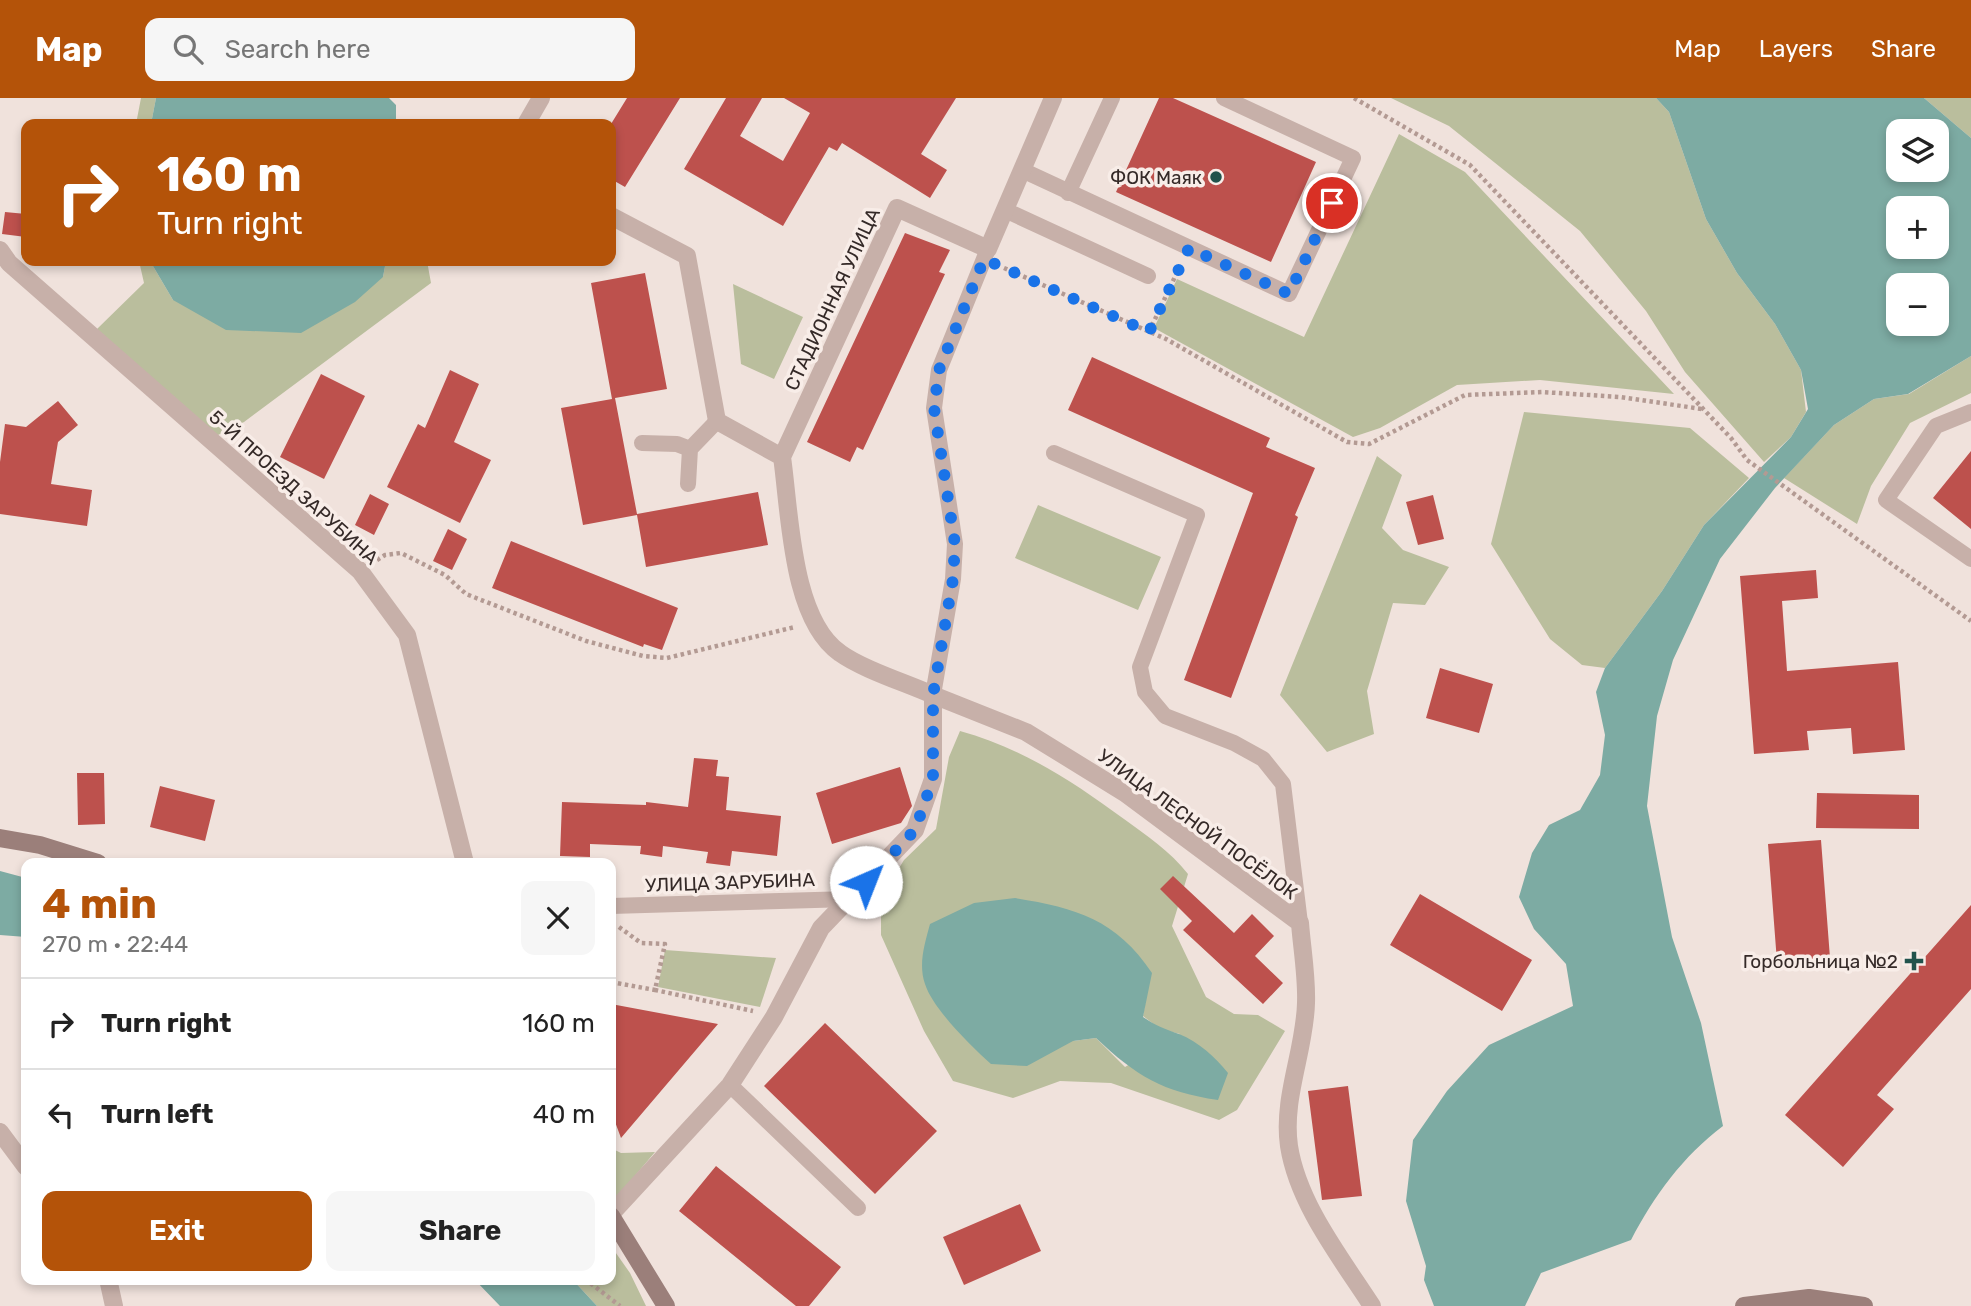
<!DOCTYPE html>
<meta charset="utf-8">
<style>
body{margin:0;font-family:Rubik,sans-serif;background:#f6f6f6;color:#222;height:100vh;display:flex;flex-direction:column;font-size:26px;white-space:nowrap}
*{box-sizing:border-box;margin:0}
p{font-size:23px;color:#767676}
.icon{flex:none;width:38px;height:38px;fill:none;stroke:currentColor;stroke-width:2;stroke-linecap:round;stroke-linejoin:round}
.map{position:relative;flex:1;overflow:hidden}
.panel{position:absolute;left:21px;top:760px;width:595px;height:427px;display:flex;flex-direction:column;background:#fff;border-radius:14px;box-shadow:0 4px 10px #0003}
.panel>*{flex:none}
.banner{position:absolute;left:21px;top:21px;width:595px;height:147px;border-radius:14px;box-shadow:0 4px 10px #0003;background:#b45309;color:#fff;overflow:hidden}
.fabs{position:absolute;left:1886px;top:21px;display:grid;gap:14px}
.fabs a{display:grid;place-items:center;width:63px;height:63px;border-radius:14px;background:#fff;box-shadow:0 4px 10px #0003;font-size:35px}
.pin{position:absolute;display:grid;place-items:center;width:60px;height:60px;color:#fff;margin:-30px;border:4px solid #fff;border-radius:50%;box-shadow:0 2px 7px #0007}
.me{position:absolute;width:77px;margin:-38px;rotate:44deg;stroke-linejoin:round;filter:drop-shadow(0 0 5px #0008)}
.turn{display:flex;align-items:center;gap:24px;height:147px;padding:0 21px;font-size:32px}
.turn .icon{width:91px;height:91px;stroke-width:2.5}
.turn b{display:block;font-size:49px;line-height:60px}
.round{display:grid;place-items:center;flex:none;width:74px;height:74px;border-radius:14px;background:#f6f6f6}
.overview{display:flex;align-items:center;justify-content:space-between;height:119px;padding:0 21px}
h1{font-size:42px;font-weight:700;line-height:52px;color:#b45309}
.primary-button{display:flex;gap:14px;margin-top:auto;padding:14px 21px}
.primary-button a{flex:1;height:80px;border-radius:14px;background:#b45309;color:#fff;font-size:28px;font-weight:700;line-height:80px;text-align:center}
.primary-button a+a{background:#f6f6f6;color:#222}
ul{padding:0;list-style:none}
li{display:flex;align-items:center;gap:21px;height:91px;padding:0 21px;border-top:2px solid #e0e0e0}
li div{flex:1}
li b{display:block;font-size:26px}
li em{font-style:normal}
header{display:flex;align-items:center;gap:42px;box-sizing:border-box;height:98px;padding:0 35px;background:#b45309;color:#fff}
header strong{font-size:33px}
nav{display:flex;gap:38px;margin-inline-start:auto;font-size:24px}
.search{width:490px;height:63px;background:#f6f6f6;display:flex;align-items:center;gap:18px;box-sizing:border-box;padding:0 24px;border-radius:14px;color:#767676;font-size:26px}
.map>svg:first-child{display:block}
</style>
<header>
<strong>Map</strong>
<div class="search"><svg class="icon" aria-label="search" viewBox="0 0 24 24"><circle cx="10" cy="10" r="6"/><path d="M15 15l6 6"/></svg>Search here</div>
<nav><a>Map</a><a>Layers</a><a>Share</a></nav>
</header>
<div class="map">
<svg width="1971" height="1208" viewBox="0 0 1971 1208">
<rect width="100%" height="100%" fill="#f0e2dc"/>
<path fill="#babe9d" fill-rule="evenodd" d="M141 0H156L151 26H136Z
M1391 0H1656L1669 14 1706 121 1737 175 1775 226 1801 272 1806 314 1791 339 1764 364 1685 274 1646 213 1580 133 1449 28Z
M1924 0H1971V40Z
M1399 36 1465 74 1674 296 1540 282 1457 287 1380 330 1353 339 1154 230 1177 181 1304 239Z
M139 163H150L173 202 383 179 386 163H427L431 185 244 324 214 339 97 231 144 185Z
M733 186 803 219 774 281 741 266Z
M1971 258V295L1910 325 1871 388 1857 426 1784 380 1834 327 1874 301 1909 296Z
M1524 314 1690 330 1749 380 1704 427 1662 493 1605 570 1582 567 1550 541 1491 446Z
M1377 358 1402 377 1382 430 1403 452 1449 469 1425 507 1393 505 1367 593 1374 636 1327 654 1280 597Z
M1038 407 1161 459 1138 512 1015 460Z
M960 633C1022 650 1072 683 1124 721 1147 738 1170 753 1188 776L1172 828 1206 899 1234 916 1258 917 1285 933 1237 1012 1219 1022 1111 985 1060 983 1013 1000 953 983 924 933 881 837V800L904 762 936 731 949 659ZM1146 900 1143 918 1160 931 1180 936 1125 969 1096 940 1073 943Z
M665 852 776 860 760 909 658 889Z
M611 1050 621 1055 655 1054 613 1104Z
M611 1148 630 1175 646 1208H597L572 1181H611Z"/>
<path fill="#7daba3" fill-rule="evenodd" d="M156 0H389L396 7V26H151Z
M1656 0H1924L1971 40V258L1908 296 1874 301 1834 327 1775 390 1720 461 1673 562 1657 618 1647 708 1672 839 1701 925 1723 1028C1683 1058 1654 1098 1631 1142L1541 1175 1525 1208H1434L1424 1182 1426 1168 1406 1103 1413 1042 1447 993 1489 947 1573 908 1566 866 1534 831 1519 799 1532 755 1549 727 1580 712 1600 677 1605 637 1596 594 1605 570 1662 493 1704 427 1791 339 1808 311 1801 272 1775 226 1737 175 1706 121 1669 14ZM1937 33V72H1899V33ZM1899 110H1937V149H1899ZM1937 187V226H1899V187Z
M150 163H386L383 179 355 204 301 235 226 232 173 202Z
M0 773 26 780V839L0 837Z
M1015 800C1076 810 1116 821 1152 875L1143 919C1156 928 1165 931 1179 936 1199 944 1215 959 1228 975L1218 1002C1163 994 1136 978 1096 940L1073 943 1027 968 991 966C971 948 933 911 925 886 918 866 925 845 930 826L974 805Z
M474 1181H572L597 1208H500Z"/>
<path fill="#bd514d" d="M627 0H680L625 89 611 81V26Z
M726 0H762L740 38 783 63 810 15 784 0H956L921 56 947 72 930 100 842 45 837 53 829 49 783 128 684 71Z
M1159 0H1173L1316 64 1271 164 1116 94Z
M5 114 26 116V139L2 136Z
M905 135 950 152 939 174 945 176 863 352 857 349 850 364 807 344Z
M645 175 667 291 615 300 637 416 758 394 768 447 646 469 637 417 583 427 561 310 612 301 591 185Z
M1092 259 1270 340 1266 349 1315 370 1295 417 1298 419 1231 600 1184 582 1253 395 1068 312Z
M450 272 479 286 454 344 491 362 460 425 387 389 418 326 425 330Z
M321 276 365 298 324 381 280 359Z
M58 303 78 327 58 344 51 386 92 392 87 428 0 416V364L5 326 26 329Z
M1971 353V431L1933 400Z
M370 396 389 406 374 437 355 427Z
M1433 397 1444 441 1418 447 1406 404Z
M448 431 467 441 452 472 433 463Z
M511 443 678 510 662 552 644 546 643 549 492 490Z
M1816 472 1818 500 1782 503 1787 573 1898 564 1905 652 1853 656 1851 630 1807 633 1809 652 1754 656 1740 478Z
M1440 570 1493 586 1479 635 1426 620Z
M694 660 718 662 716 678 729 679 726 712 781 718 777 758 732 753 730 768 706 765 708 754 663 748 662 759 640 756 641 748 590 746V759L560 758 562 704 646 707V704L688 709Z
M900 669 912 708 901 725 832 746 816 695Z
M77 675H104L105 726 78 727Z
M160 688 215 702 205 743 150 729Z
M1817 695 1919 697V731L1816 730Z
M1821 742 1830 860 1777 864 1768 746Z
M1173 778 1234 835 1252 816 1274 838 1255 858 1283 885 1263 906 1183 832 1192 823 1160 791Z
M1420 796 1532 862 1502 913 1390 847Z
M1971 807V891L1877 997 1894 1011 1843 1069 1785 1017Z
M611 906 718 926 621 1040 611 1013Z
M825 925 937 1033 875 1096 764 988Z
M1348 988 1362 1098 1322 1102 1308 993Z
M716 1068 841 1169 809 1208H796L679 1113Z
M1020 1106 1041 1153 964 1187 943 1139Z"/>
<g fill="none" stroke-linecap="round" stroke-linejoin="round">
<path stroke="#b39a93" stroke-width="4.5" stroke-dasharray="3.5 3.5" stroke-linecap="butt" d="M1354 0 1470 67 1731 340 1747 362 1971 523
M1004 170 1166 241 1347 344 1369 346 1465 297 1542 294 1620 299 1702 311
M1149 234 1181 166
M377 462 385 457 401 455 445 477 466 496 586 543 643 558 667 560 795 529
M619 829 641 845 665 846 655 892 753 913
M611 884 655 892
M585 1181 620 1208"/>
<path stroke="#c7b0a9" stroke-width="16" d="M1022 72 1289 196 1353 60 1224 0
M1068 95 1112 0
M1005 112 1148 178
M1971 314 1936 328 1886 402 1971 461
M642 345 677 346 690 351
M1054 355 1197 417 1140 569 1145 594 1165 618 1234 645 1263 661 1283 686 1300 825
M688 386 690 351 717 323
M933 597 953 481 955 446 934 310 939 272 988 151
M611 808 850 801
M730 987 858 1110"/>
<path stroke="#c7b0a9" stroke-width="18" d="M526 26 541 0
M611 118 687 158 717 323 782 359C790 414 791 521 840 555 862 571 906 585 933 597V681L915 732 821 830 774 919 730 987 611 1116
M0 152 9 165 360 473 407 537 465 765
M782 359 897 110 988 151 1053 0
M933 597 1026 634 1125 695 1300 825C1302 851 1307 879 1306 905 1305 952 1282 1000 1289 1048 1298 1106 1341 1160 1372 1208
M0 1034 26 1069
M108 1181 114 1208"/>
<path stroke="#9b7f7a" stroke-width="18" d="M0 740 40 747 98 765
M611 1118 666 1208
M1744 1208 1809 1200 1864 1208"/>
</g>
<g fill="none" stroke-linecap="round" stroke-linejoin="round">
<path stroke="#1a73e8" stroke-width="12" stroke-dasharray="0 21.6" d="M866 784 915 732 933 681V597L953 481 955 446 934 310 939 272 984 161 1149 234 1189 150 1289 196 1332 105"/>
</g>
<g fill="#21534c" stroke="#f8ede8" stroke-width="2.5">
<circle cx="1216" cy="79" r="7"/>
<path d="M1910.5 852.5h7v7h7v7h-7v7h-7v-7h-7v-7h7z"/>
</g>
<g text-anchor="middle" stroke-width="7" stroke-linejoin="round" paint-order="stroke">
<g font-size="19" fill="#352a28" stroke="#f8ede8" text-anchor="end">
<text x="1202" y="86">ФОК Маяк</text>
<text x="1898" y="870">Горбольница №2</text>
</g>
<g font-size="19" fill="#352a28" stroke="#f8ede8">
<text transform="translate(832 201) rotate(-65)" y="7">СТАДИОННАЯ УЛИЦА</text>
<text transform="translate(294 389) rotate(42)" y="7">5-Й ПРОЕЗД ЗАРУБИНА</text>
<text transform="translate(1198 726) rotate(36)" y="7">УЛИЦА ЛЕСНОЙ ПОСЁЛОК</text>
<text transform="translate(730 784) rotate(-2)" y="7">УЛИЦА ЗАРУБИНА</text>
</g>
</g>
</svg>
<div class="fabs">
<a><svg class="icon" aria-label="layers" viewBox="0 0 24 24"><path d="M12 4l9 5-9 5-9-5zM3 14l9 5 9-5"/></svg></a>
<a>+</a>
<a>−</a>
</div>
<div class="pin" style="left:1332px;top:105px;background:#d93025"><svg class="icon" aria-label="arrive" viewBox="0 0 24 24"><path d="M6 21V4h12l-3 4 3 4H6"/></svg></div>
<svg class="me" style="left:866px;top:784px" viewBox="-20 -20 40 40"><circle r="19" fill="#fff"/><path d="M0-13L10 11 0 6-10 11z" fill="#1a73e8"/></svg>
<div class="banner">
<div class="turn"><svg class="icon" aria-label="right" viewBox="0 0 24 24"><path d="M7 20v-9h11M14 6l5 5-5 5"/></svg><div><b>160 m</b>Turn right</div></div>
</div>
<section class="panel">
<div class="overview"><div><h1>4 min</h1><p>270 m · 22:44</p></div><a class="round"><svg class="icon" aria-label="close" viewBox="0 0 24 24"><path d="M6 6l12 12M18 6L6 18"/></svg></a></div>
<ul>
<li><svg class="icon" aria-label="right" viewBox="0 0 24 24"><path d="M7 20v-9h11M14 6l5 5-5 5"/></svg><div><b>Turn right</b></div><em>160 m</em></li>
<li><svg class="icon" aria-label="left" viewBox="0 0 24 24"><path d="M17 20v-9H6M10 6l-5 5 5 5"/></svg><div><b>Turn left</b></div><em>40 m</em></li>
</ul>
<div class="primary-button"><a>Exit</a><a>Share</a></div>
</section>
</div>
